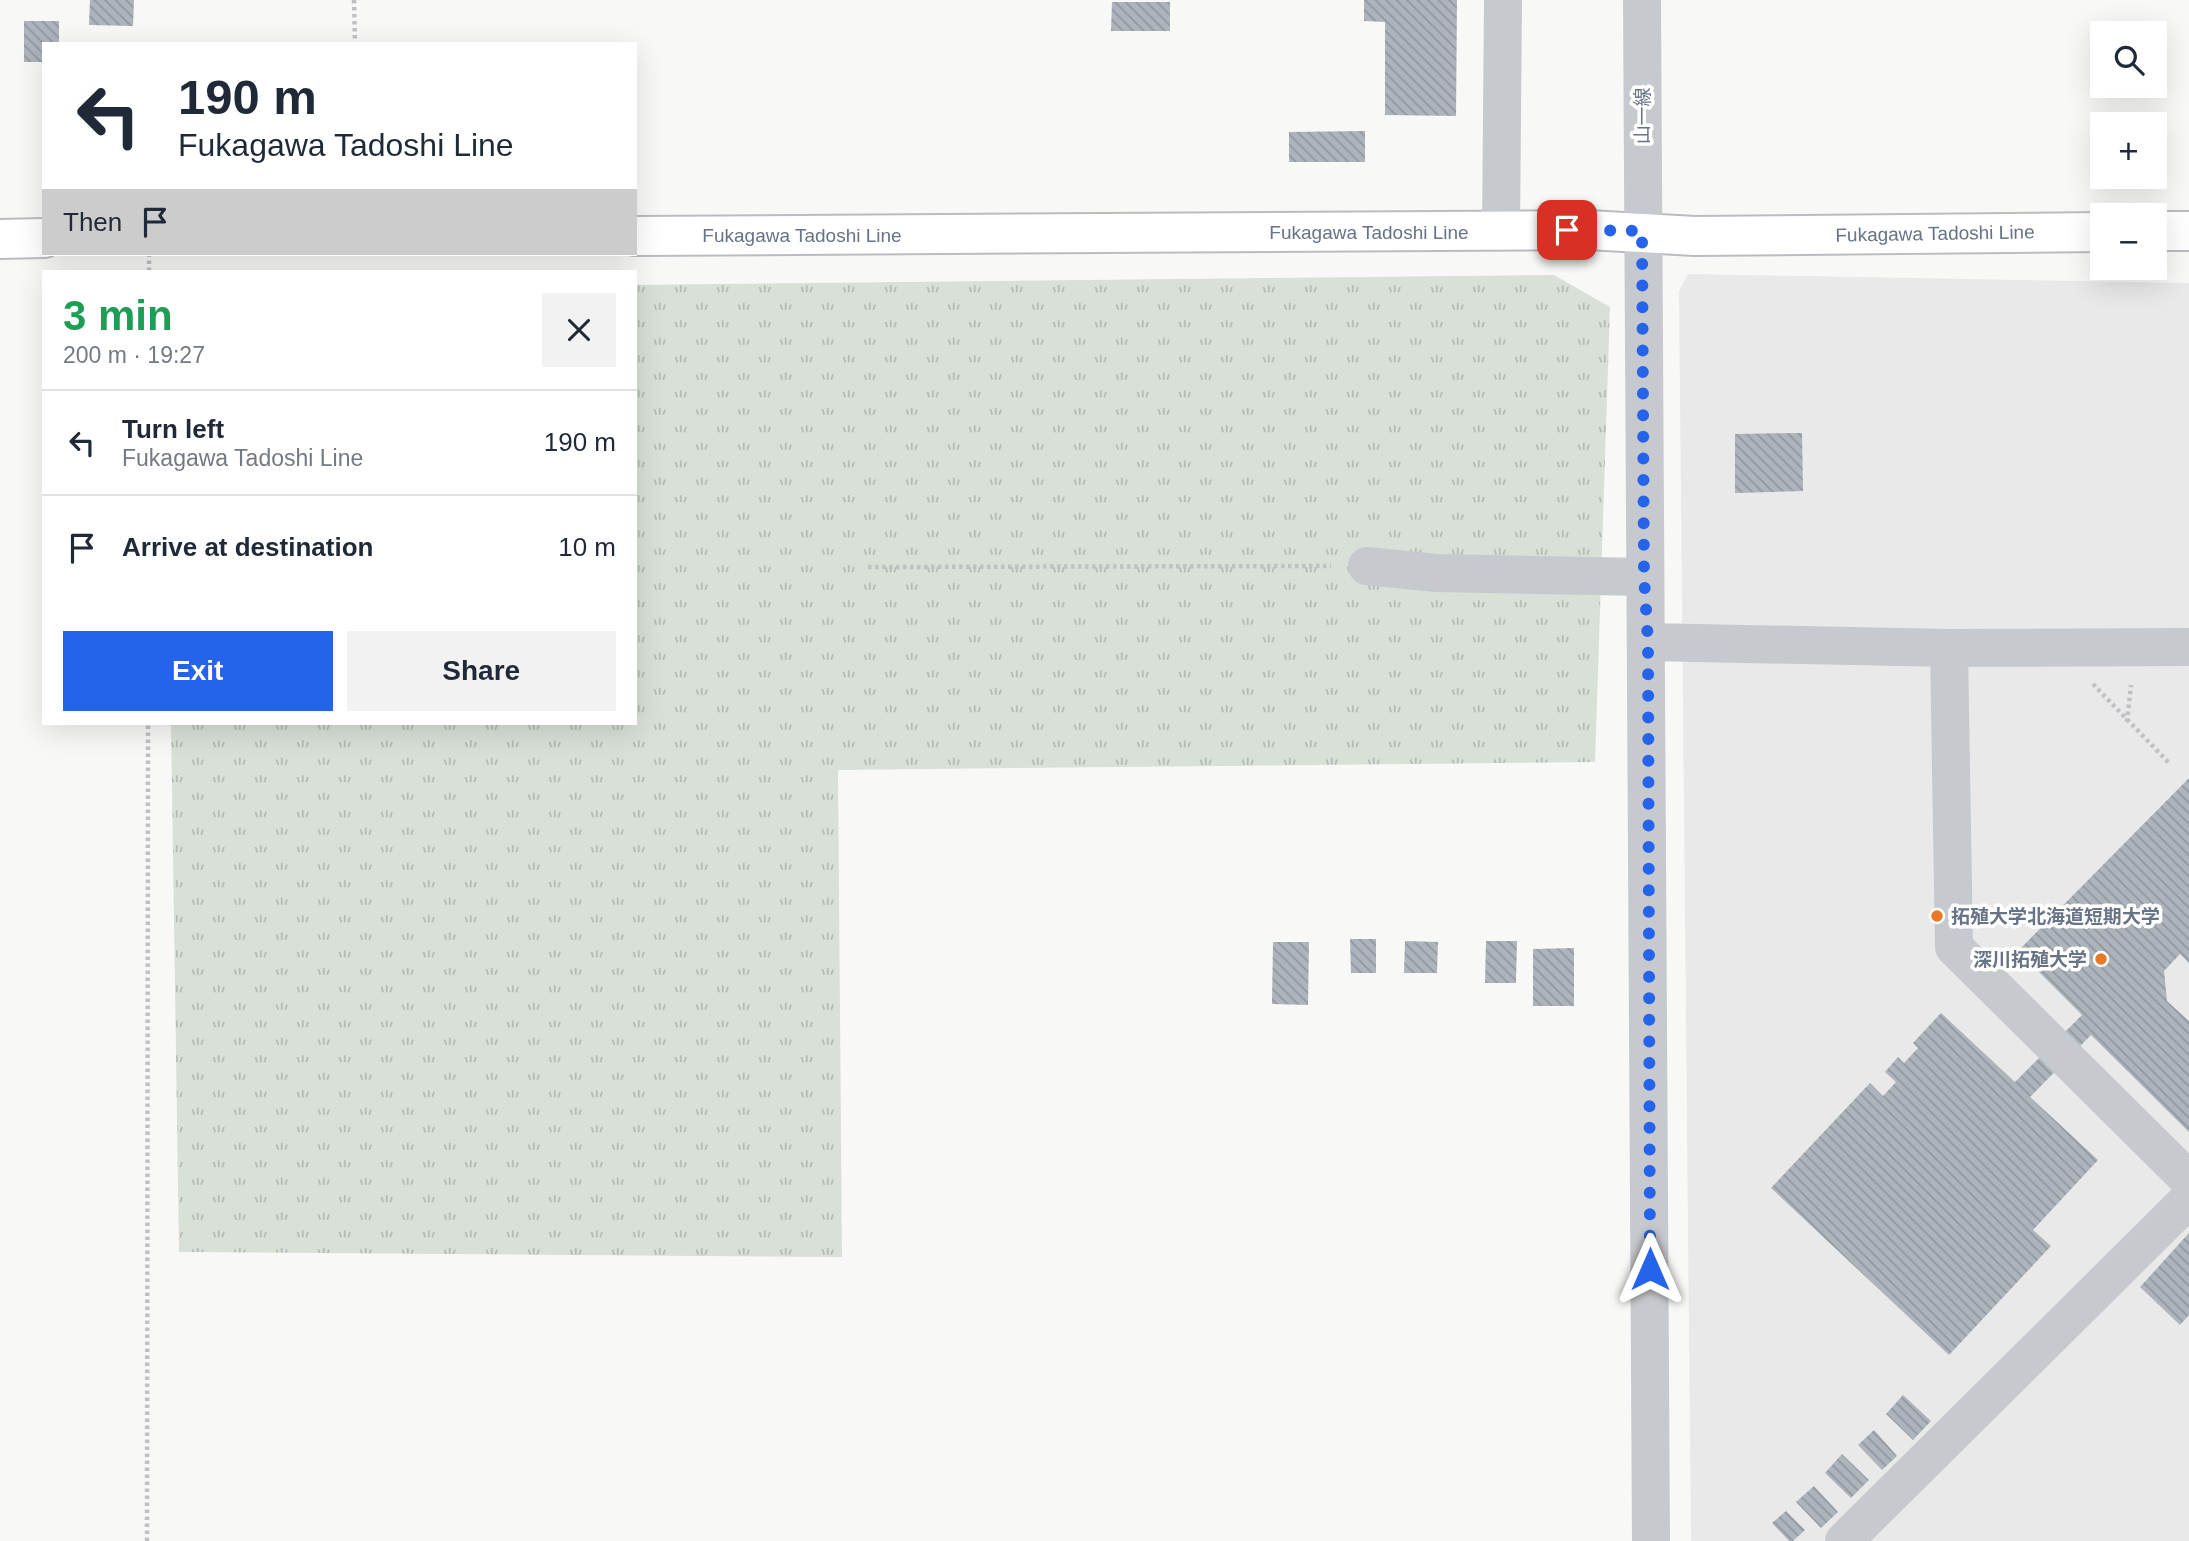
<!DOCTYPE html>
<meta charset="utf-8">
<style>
body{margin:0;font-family:Helvetica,"Noto Sans JP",sans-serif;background:#f2f2f3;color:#1f2937;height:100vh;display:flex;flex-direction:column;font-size:26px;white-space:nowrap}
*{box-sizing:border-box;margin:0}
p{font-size:23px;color:#747a83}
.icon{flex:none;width:38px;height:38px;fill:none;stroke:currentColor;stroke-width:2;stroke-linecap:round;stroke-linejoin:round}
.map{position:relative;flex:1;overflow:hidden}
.sheet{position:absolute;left:42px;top:270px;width:595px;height:455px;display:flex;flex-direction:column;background:#fff;border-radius:0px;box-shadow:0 7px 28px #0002}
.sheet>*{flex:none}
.top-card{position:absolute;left:42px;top:42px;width:595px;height:214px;border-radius:0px;box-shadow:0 7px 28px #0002;background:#fff;color:#1f2937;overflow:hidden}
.tools{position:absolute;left:2090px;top:21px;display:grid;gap:14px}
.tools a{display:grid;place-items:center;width:77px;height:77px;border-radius:0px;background:#fff;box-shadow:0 7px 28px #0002;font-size:35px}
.pin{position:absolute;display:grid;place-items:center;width:60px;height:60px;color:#fff;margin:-30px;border-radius:14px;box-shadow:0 4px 10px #0006}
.me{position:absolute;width:77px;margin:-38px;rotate:0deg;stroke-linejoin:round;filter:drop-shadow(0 0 5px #0008)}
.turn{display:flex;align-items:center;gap:24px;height:147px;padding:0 21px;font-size:32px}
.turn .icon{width:91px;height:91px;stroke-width:2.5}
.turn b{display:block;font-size:49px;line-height:60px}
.then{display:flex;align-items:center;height:66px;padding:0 21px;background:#0003;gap:14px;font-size:26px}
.round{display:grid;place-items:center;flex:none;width:74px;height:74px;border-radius:0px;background:#f2f2f3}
.head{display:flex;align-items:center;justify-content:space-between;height:119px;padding:0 21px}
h1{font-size:42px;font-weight:600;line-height:52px;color:#1e9e55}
.primary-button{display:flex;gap:14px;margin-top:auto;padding:14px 21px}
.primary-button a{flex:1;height:80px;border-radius:0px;background:#2563eb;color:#fff;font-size:28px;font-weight:600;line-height:80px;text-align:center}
.primary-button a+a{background:#f2f2f3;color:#1f2937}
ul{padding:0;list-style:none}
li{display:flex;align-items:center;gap:21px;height:105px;padding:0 21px;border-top:2px solid #e0e1e3}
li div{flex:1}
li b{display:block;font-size:26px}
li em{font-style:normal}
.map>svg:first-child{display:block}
</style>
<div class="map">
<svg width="2189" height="1541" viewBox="0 0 2189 1541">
<defs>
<pattern id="grass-tufts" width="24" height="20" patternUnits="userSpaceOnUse" patternTransform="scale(1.75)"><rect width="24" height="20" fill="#d9e0d7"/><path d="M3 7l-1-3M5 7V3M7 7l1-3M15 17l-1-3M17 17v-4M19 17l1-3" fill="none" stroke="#b4bab4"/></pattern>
<pattern id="building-back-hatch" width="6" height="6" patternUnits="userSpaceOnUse" patternTransform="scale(1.75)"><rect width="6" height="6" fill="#aeb4bc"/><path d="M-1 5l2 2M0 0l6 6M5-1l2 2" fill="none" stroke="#91979e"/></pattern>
</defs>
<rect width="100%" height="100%" fill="#f8f9f6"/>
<path fill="#e9e9e9" d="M1688 274 2189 283V1541H1691L1679 291Z"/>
<path fill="url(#grass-tufts)" d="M1554 275 1610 307 1595 762 838 770 842 1257 179 1252 171 723H635V285Z"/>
<path fill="url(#building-back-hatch)" d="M90 0H134L133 26 89 25Z
M1364 0H1457L1456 116 1385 115V22L1364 21Z
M1112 2H1170V31H1111Z
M24 21H59V44H44V62H24Z
M1365 131V162H1289V132Z
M1802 433 1803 491 1735 493V434Z
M2189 778V963L2180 954 2164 971 2167 1001 2189 1021V1132L2091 1035 2030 1097 2098 1160 2033 1230 2051 1246 1949 1355 1771 1188 1870 1083 1883 1096 1896 1082 1885 1072 1898 1057 1904 1063 1918 1048 1913 1043 1941 1013 2015 1082 2082 1015 2018 951Z
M1350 939H1376V973H1351Z
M1405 941 1438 942 1437 973H1404Z
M1486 941H1517L1516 983H1485Z
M1273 942H1309L1308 1005 1272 1004Z
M1574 948V1006H1533V949Z
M2189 1233V1315L2180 1325 2140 1287Z
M1903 1395 1931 1421 1913 1440 1886 1414Z
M1874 1430 1897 1456 1882 1470 1858 1445Z
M1842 1454 1869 1480 1851 1498 1825 1473Z
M1814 1486 1838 1512 1821 1528 1796 1502Z
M1786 1511 1805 1530 1793 1541H1789L1772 1523Z"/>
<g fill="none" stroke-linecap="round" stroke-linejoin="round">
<g stroke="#b9bcc1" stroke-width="42">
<path id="major" d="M2154 231H2189
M635 236 1588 230 1695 236 2102 232
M0 239 44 238"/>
</g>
<path stroke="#c0c1c4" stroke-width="4.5" stroke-dasharray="3.5 3.5" stroke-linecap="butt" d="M354 0 355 44
M149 271V254
M868 567 1331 566
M2093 684 2169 763
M2127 722 2131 685
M147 1541 148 723"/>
<path stroke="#c6c9cd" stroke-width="38" d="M1642 0 1651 1541
M1501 231 1503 0
M1367 566 1436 573 1644 577
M1648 642 1949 648 2189 647
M1949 648 1954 947 2189 1180
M1844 1541 2189 1199"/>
<use href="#major" stroke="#fff" stroke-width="38"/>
</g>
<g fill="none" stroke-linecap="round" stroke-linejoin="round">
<path stroke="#2563eb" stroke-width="12" stroke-dasharray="0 21.6" d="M1567 230 1642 231 1644 576 1648 642 1650 1269"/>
</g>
<g fill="#e67a29" stroke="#fff" stroke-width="2.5">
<circle cx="1937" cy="916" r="7"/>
<circle cx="2101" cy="959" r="7"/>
</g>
<g text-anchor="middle" stroke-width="7" stroke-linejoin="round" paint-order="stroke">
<g font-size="19" fill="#677387" stroke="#fff">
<text transform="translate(1642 116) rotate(-90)" y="7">山一線</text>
<text x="1369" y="239">Fukagawa Tadoshi Line</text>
<text transform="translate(1935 233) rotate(-1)" y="7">Fukagawa Tadoshi Line</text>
<text x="802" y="242">Fukagawa Tadoshi Line</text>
</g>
<g font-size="19" font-weight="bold" fill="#677387" stroke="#fff" text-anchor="start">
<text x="1951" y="923">拓殖大学北海道短期大学</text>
<text x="2087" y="966" text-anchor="end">深川拓殖大学</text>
</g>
</g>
</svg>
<div class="tools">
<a><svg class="icon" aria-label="search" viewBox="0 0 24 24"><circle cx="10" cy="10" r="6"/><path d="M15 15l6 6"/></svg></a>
<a>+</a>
<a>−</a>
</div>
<div class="pin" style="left:1567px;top:230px;background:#d93025"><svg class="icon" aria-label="arrive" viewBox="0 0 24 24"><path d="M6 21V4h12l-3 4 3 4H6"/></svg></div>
<svg class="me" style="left:1650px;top:1269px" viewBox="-20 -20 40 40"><path d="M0-17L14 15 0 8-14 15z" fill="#2563eb" stroke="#fff" stroke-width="4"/></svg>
<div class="top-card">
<div class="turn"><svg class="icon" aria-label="left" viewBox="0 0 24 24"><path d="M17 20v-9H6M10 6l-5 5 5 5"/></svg><div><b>190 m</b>Fukagawa Tadoshi Line</div></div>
<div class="then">Then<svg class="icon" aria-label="arrive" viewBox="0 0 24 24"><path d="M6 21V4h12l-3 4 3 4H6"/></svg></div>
</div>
<section class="sheet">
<div class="head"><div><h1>3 min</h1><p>200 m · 19:27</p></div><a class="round"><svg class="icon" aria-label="close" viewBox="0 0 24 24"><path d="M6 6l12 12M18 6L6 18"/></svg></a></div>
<ul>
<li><svg class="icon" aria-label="left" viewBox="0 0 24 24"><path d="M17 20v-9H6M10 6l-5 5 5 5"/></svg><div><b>Turn left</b><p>Fukagawa Tadoshi Line</p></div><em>190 m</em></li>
<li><svg class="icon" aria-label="arrive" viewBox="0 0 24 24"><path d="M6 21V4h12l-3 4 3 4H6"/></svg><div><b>Arrive at destination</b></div><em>10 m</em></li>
</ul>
<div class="primary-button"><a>Exit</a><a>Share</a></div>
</section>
</div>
